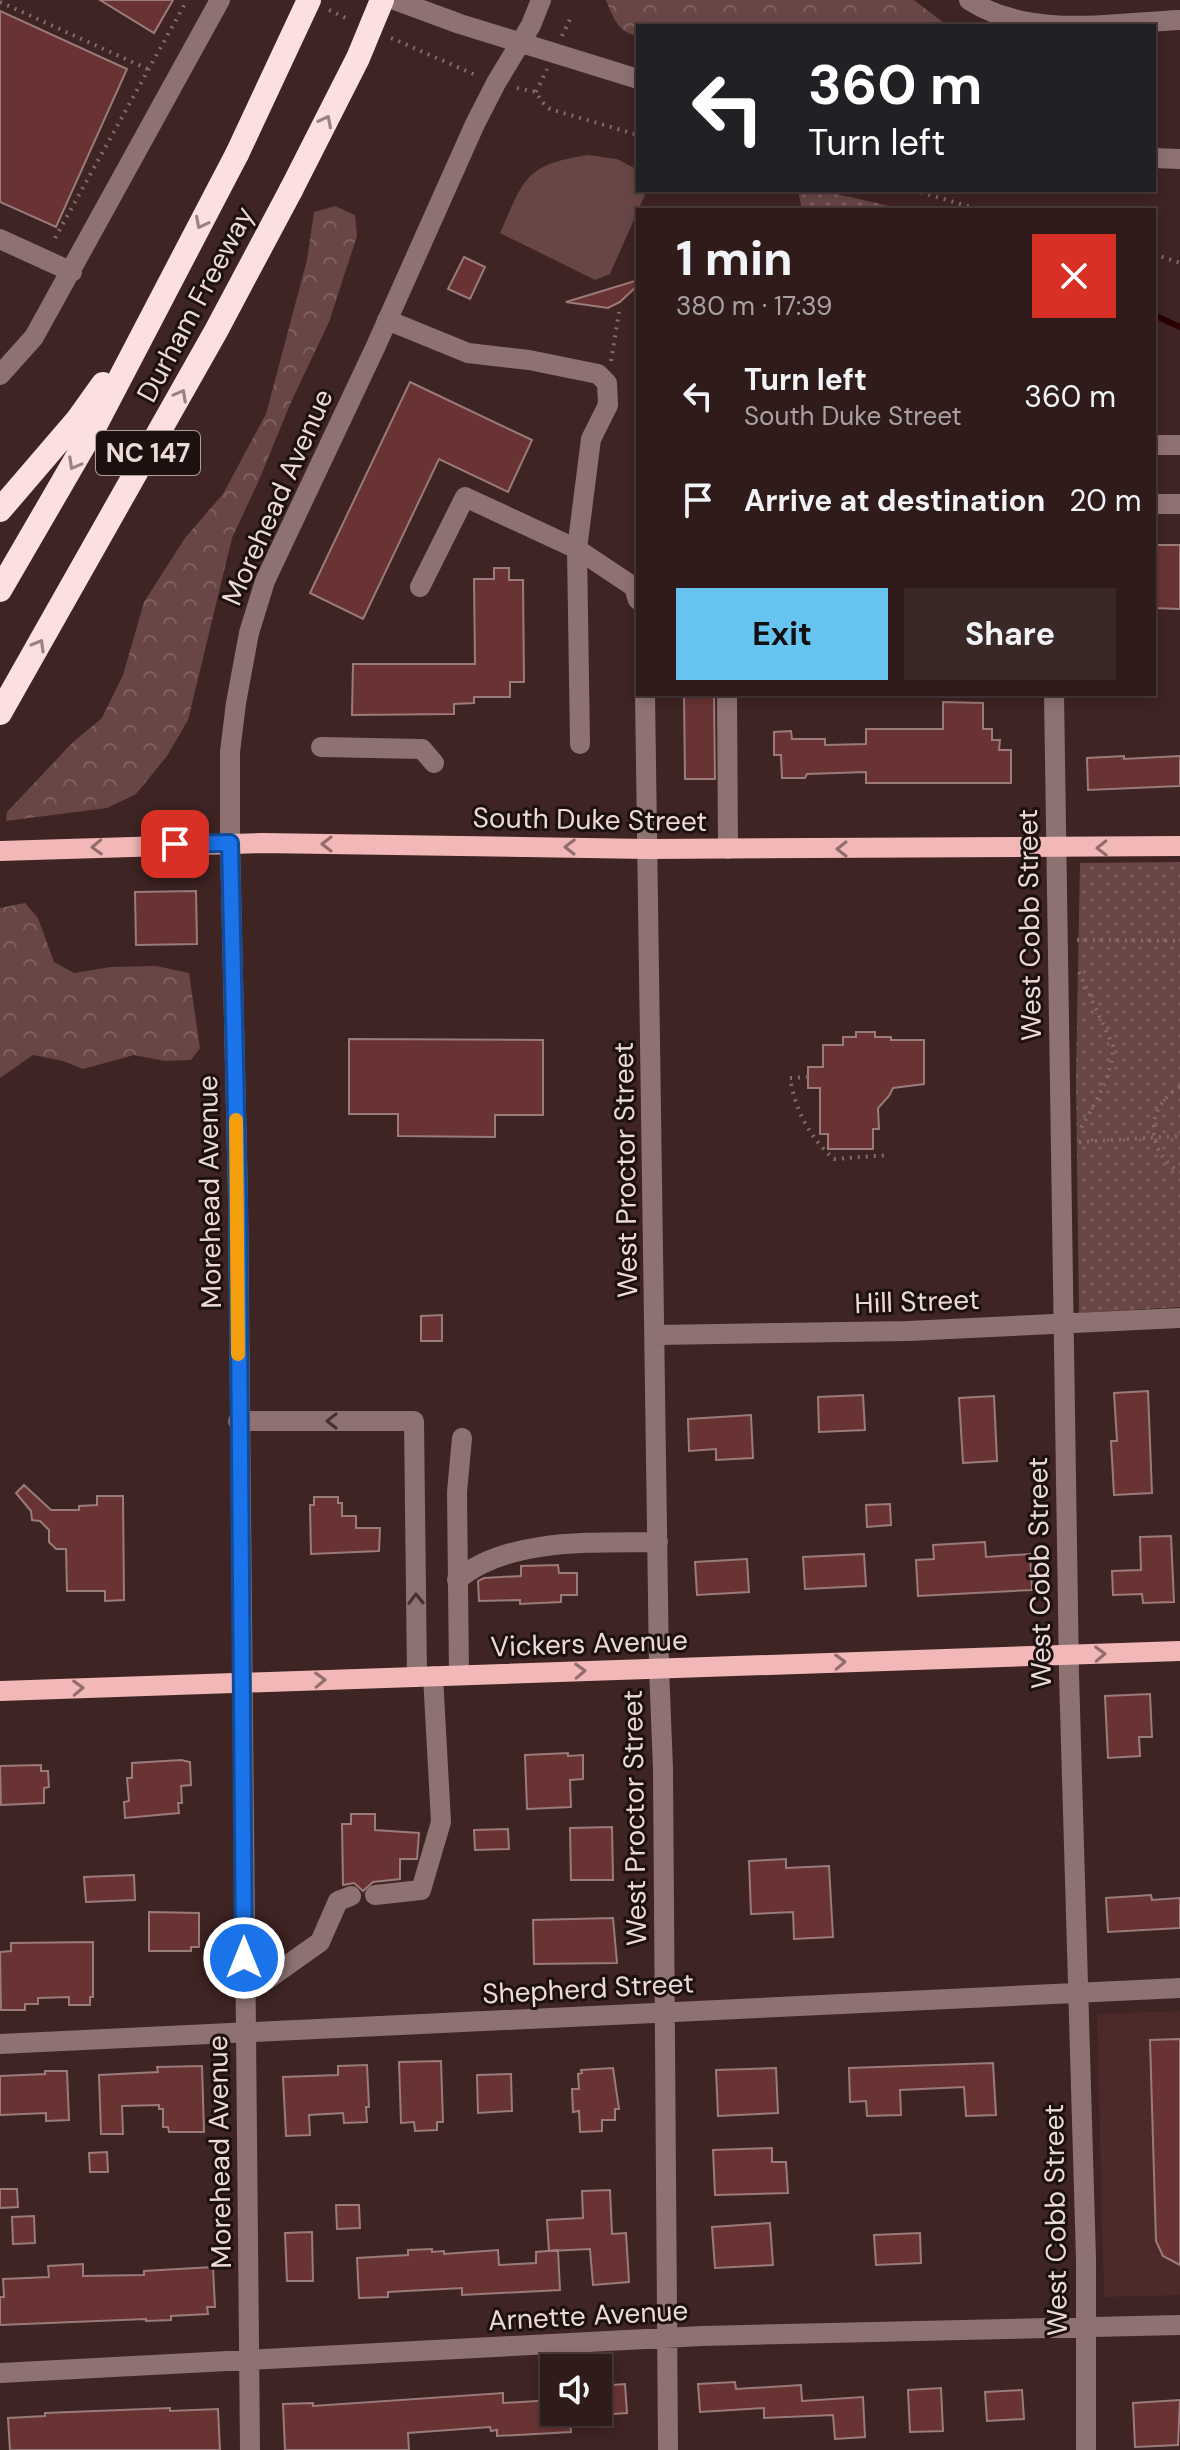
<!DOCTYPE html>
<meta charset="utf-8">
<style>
body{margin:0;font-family:"DM Sans",sans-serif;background:#3a2827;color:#f1f3f6;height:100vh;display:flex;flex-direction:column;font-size:30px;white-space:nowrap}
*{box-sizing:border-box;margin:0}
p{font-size:26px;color:#a7a1a2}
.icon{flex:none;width:44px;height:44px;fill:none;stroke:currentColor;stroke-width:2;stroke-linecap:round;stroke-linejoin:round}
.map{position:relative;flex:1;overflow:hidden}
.details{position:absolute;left:636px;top:208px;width:520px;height:488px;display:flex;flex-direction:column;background:#2e1b1a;border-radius:0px;box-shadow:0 4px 12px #0003,0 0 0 2px #493939}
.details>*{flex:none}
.top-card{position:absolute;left:636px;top:24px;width:520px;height:168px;border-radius:0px;box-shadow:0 4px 12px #0003,0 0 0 2px #493939;background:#202124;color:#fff;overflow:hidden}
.buttons{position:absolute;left:540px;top:2354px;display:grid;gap:16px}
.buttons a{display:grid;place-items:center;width:72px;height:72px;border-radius:0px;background:#2e1b1a;box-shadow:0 4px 12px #0003,0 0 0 2px #493939;font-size:40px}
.pin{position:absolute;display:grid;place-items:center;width:68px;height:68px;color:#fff;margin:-34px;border-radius:16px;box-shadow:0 4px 12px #0006}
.me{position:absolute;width:88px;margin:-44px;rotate:0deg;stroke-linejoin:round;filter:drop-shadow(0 0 6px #0008)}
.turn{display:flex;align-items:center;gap:28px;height:168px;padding:0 40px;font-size:36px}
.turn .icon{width:104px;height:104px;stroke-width:2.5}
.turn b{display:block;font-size:56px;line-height:68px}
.round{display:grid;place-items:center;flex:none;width:84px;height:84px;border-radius:0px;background:#3a2827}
.headline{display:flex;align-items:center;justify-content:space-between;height:136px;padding:0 40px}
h1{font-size:48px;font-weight:700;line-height:60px}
.button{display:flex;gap:16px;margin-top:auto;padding:16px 40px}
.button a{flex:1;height:92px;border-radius:0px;background:#67c4f0;color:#111;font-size:32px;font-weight:700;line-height:92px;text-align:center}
.button a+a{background:#3a2827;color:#f1f3f6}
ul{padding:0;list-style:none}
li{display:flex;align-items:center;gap:24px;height:104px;padding:0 40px}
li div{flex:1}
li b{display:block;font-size:30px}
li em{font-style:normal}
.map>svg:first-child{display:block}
</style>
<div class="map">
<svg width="1180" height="2450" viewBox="0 0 1180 2450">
<defs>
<pattern id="green-dots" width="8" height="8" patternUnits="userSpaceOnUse" patternTransform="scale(2)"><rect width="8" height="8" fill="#684645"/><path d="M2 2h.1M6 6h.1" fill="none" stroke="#7e605f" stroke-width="1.8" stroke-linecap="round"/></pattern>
<pattern id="forest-crowns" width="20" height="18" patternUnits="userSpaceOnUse" patternTransform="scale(2)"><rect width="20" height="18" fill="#684645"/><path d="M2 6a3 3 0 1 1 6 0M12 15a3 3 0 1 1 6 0" fill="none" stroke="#7e605f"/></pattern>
</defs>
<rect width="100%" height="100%" fill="#3e2423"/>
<path fill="#4c2a2a" d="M1180 2011V2295L1104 2297 1097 2014Z"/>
<path fill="url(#green-dots)" d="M798 190H819L907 210H802Z
M1180 862V1307L1079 1313 1076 1079 1080 863Z"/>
<path fill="url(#forest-crowns)" d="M606 0H914L948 26H638V36C618 33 613 17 606 0Z
M335 206 355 215 357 236 329 322 291 402 259 480 232 538 188 720 167 756 136 794 107 808 6 821 7 812 73 742 102 718 123 675 144 602 185 538 223 494 266 414 307 260 314 212Z
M25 903 38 918 54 962 74 973 111 967 156 966 189 973 200 1048 191 1060 165 1061 134 1055 83 1069 63 1061 33 1055 0 1078V908Z"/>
<path fill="#684645" d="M588 155 617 159 638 170V190H647L610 274 595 280 500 233C525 178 524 165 588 155Z"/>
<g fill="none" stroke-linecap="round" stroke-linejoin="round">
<path stroke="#2a0003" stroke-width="6" d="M1154 315 1180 327"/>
</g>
<path fill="#693333" stroke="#9b7b7a" stroke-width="2" d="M100 0H173L154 33Z
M0 11 127 69 56 227 0 202Z
M464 257 485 267 470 299 448 289Z
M638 280V285L620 302 608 308 566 302Z
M410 382 532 440 508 492 439 459 363 619 310 593Z
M1154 545H1180V609L1154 608Z
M494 568H509V580H523L524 682H510V697H474V703L454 704V714L352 715 353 664H475L474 579H494Z
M684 694H714L715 779H685Z
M943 702 983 703V729H992V740H1000L999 750H1011V783H866V772L807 774 805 778H782L781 755H774V732L791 731 792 739H825V745L866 744V729H943Z
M1124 756V759L1180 756V786L1088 790 1087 758Z
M196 891 197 944 136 945 135 892Z
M856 1032H875V1037H891V1040H924V1084L893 1088 889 1096 878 1108 879 1129H873V1149H828V1134H820V1088H808V1067H823V1045H843V1037H856Z
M349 1039 543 1040V1115H495V1137L398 1136V1114H349Z
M442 1315V1341H421V1316Z
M1148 1391 1152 1493 1114 1495 1111 1441H1117L1114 1393Z
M863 1395 865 1430 819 1432 818 1397Z
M994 1396 997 1461 963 1463 959 1398Z
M751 1415 753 1458 716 1460V1449L689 1451 688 1419Z
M24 1485 51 1510H79V1506L97 1505V1496H123L124 1600 105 1601V1591H67L66 1549H56L49 1542V1530L40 1521 32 1520 31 1511 16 1493Z
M314 1497H338V1503H342V1516H356V1528H380L379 1551 311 1554 310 1505H314Z
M890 1504 891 1525 867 1527 866 1505Z
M1171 1536 1174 1602 1143 1603 1142 1594 1113 1595 1112 1571 1141 1570 1140 1537Z
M985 1542 986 1557 1030 1554 1032 1590 918 1596 916 1560 934 1559 933 1545Z
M864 1554 866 1586 805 1589 803 1557Z
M747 1559 749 1592 697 1595 695 1562Z
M558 1565 559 1573H577V1595H561V1602L520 1604V1600L479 1601 478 1581 484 1578 521 1576V1566Z
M1150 1694 1152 1737H1139L1140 1756 1108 1758 1105 1696Z
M568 1753V1756L583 1755V1779L570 1780 571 1807 527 1809 525 1755Z
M181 1760 190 1762 191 1785 181 1786 182 1803H178L179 1813 125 1818 124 1802 129 1801 127 1778H132V1763Z
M41 1765V1771H48L49 1787 44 1788V1803L1 1805 0 1766Z
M351 1814H375V1830L419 1833 417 1859H400V1879L373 1882 363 1891 354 1883 343 1885 342 1824H351Z
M612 1827 613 1880H571L570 1828Z
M508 1829 509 1849 475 1850 474 1830Z
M786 1859V1868L829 1866 833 1937 794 1939 793 1912 751 1914 749 1861Z
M134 1875 135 1900 86 1902 84 1877Z
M1151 1895 1152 1900 1180 1898V1928L1108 1932 1106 1898Z
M149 1912 199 1913V1947H191V1951H149Z
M613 1918 617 1963 534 1964 533 1920Z
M93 1942V1997H90V2005H69V1997L38 1998V2004H25V2010H1L0 1952 11 1951V1943Z
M1180 2039V2265L1163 2256 1156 2241 1150 2040Z
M441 2061 443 2122H437V2130L415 2131 414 2122 401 2123 399 2062Z
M993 2063 996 2115 966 2116 964 2087 900 2090 901 2115 867 2116 866 2101 850 2102 849 2068Z
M367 2065 369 2107H366L367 2122 344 2123 343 2113 309 2115 310 2135 286 2136 283 2077 338 2075V2066Z
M202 2066 204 2132H169L168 2127H163V2109H159V2105L122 2106 123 2134H101L99 2075 158 2072 157 2067Z
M613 2068 619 2109H615V2120H602V2131L580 2132 579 2111 573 2112 572 2089H579L578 2074 582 2073 581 2070Z
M776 2068 778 2113 718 2116 716 2070Z
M45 2071H67L69 2120 46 2121V2113L0 2115V2076L45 2074Z
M511 2074 512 2111 478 2113 477 2075Z
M772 2148V2162H786L788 2193 715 2195 713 2150Z
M107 2152 108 2172H90L89 2153Z
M0 2189H17L18 2207 0 2208Z
M610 2190 612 2234 626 2233 629 2282 593 2285 590 2249 549 2251 547 2220 583 2218 582 2191Z
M336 2205H359L360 2228 337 2229Z
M34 2216 35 2243 13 2244 12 2217Z
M770 2223 773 2265 715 2268 712 2227Z
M312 2232 313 2281H287L285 2233Z
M920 2233 921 2263 876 2265 874 2235Z
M432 2249V2252L444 2251V2254L498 2250 499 2265 536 2263V2252L558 2250 560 2290 462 2295V2288L388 2292V2297L359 2298 357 2258 408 2255V2250Z
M83 2264V2276L144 2275V2271L213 2267 215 2307H207L208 2314 171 2316V2320L146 2321V2319L0 2325V2297H4L3 2279 49 2277 48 2266Z
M735 2382 736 2389 801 2385 802 2401 863 2397 865 2437 835 2439 833 2415 764 2418V2408L700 2412 698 2384Z
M625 2384 627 2413 598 2415V2386Z
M941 2388 943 2431 910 2432 908 2390Z
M1022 2390 1024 2419 987 2421 985 2392Z
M503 2393V2403L554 2400V2412H569L571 2432 497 2436V2430L491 2431 490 2427 408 2433 409 2450H285L283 2404 313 2403V2406Z
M1180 2400 1178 2445 1135 2447 1133 2403Z
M170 2408V2411L218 2409 220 2450H10L8 2418 45 2416V2413Z"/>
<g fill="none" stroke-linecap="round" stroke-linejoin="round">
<path stroke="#836c6b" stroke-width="4" stroke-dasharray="2 6" stroke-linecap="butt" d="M0 2 150 70
M329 10 350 20
M562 36 571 17
M391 38 478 76
M517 88 536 92 542 102 550 109 638 135
M536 92 547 69
M913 190 981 210
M55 238 187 0
M1154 254 1180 263
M611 361 619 312
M1077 940 1180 941
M1079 972 1113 1046C1112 1078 1096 1100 1081 1128
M808 1077 790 1078C795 1110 810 1138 834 1159L889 1155
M1180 1087C1145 1106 1145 1152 1180 1172
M1079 1142 1180 1136"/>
<path stroke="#8e7271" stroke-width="20" d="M395 0 460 24 638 79
M969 0C1029 39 1111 23 1180 20
M1154 158 1180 159
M0 239 72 272
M387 320 468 353 529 360 598 374 607 383 608 405 591 439 577 549 580 744
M0 375 34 337 220 0
M1154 445H1180
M1154 504H1180
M420 587 465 497 577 549 634 587 638 600
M645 694 659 1668 663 1769 668 2450
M727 694 728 849
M1054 694 1069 1674 1086 2259V2450
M321 747 422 749 434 763
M656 1335 908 1331 1180 1318
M238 1421H414L417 1677
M457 1580C507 1537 595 1543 658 1542
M459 1675 457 1492 462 1438
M375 1895 421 1890 441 1822 433 1676
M245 1989 265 1981 320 1942 338 1901 351 1896
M0 2044 1180 1988
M0 2373 702 2336 1180 2325
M250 2450 238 1199 230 843V752L236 703 249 633 265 581 375 348 475 124 496 83 531 25 541 0"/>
<path stroke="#f1b8b7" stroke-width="20" d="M0 851 262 843 648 849 1180 846
M0 1691 1180 1651"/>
<path stroke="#fce0df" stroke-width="24" d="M0 510 78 419 103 384
M0 590 94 428 237 154
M0 713 216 331 291 190"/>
<path stroke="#fce0df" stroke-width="24" d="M237 154 309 0
M291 190 358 58 382 0"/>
</g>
<defs><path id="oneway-chevron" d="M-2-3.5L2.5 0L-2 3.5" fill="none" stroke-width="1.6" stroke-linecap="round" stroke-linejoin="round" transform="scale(2)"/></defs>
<g stroke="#988382">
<use href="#oneway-chevron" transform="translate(326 121) rotate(-63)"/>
<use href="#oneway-chevron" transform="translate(201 223) rotate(117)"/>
<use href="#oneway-chevron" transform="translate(181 395) rotate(-61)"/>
<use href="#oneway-chevron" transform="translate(74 464) rotate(119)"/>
<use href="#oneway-chevron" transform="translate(39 645) rotate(-60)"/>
</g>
<g stroke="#926d6c">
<use href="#oneway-chevron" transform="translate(327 844) rotate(180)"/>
<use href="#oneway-chevron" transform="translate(97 847) rotate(178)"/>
<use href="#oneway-chevron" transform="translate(570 847) rotate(-179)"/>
<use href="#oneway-chevron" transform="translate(1102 848) rotate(179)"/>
<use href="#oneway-chevron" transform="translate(842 849) rotate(-180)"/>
<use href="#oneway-chevron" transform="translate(1100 1654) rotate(-2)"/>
<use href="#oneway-chevron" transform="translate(840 1662) rotate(-2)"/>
<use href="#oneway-chevron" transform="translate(580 1671) rotate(-2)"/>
<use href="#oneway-chevron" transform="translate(320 1680) rotate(-2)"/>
<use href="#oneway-chevron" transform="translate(78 1688) rotate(-2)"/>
</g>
<g stroke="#453332">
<use href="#oneway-chevron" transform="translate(332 1421) rotate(180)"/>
<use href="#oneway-chevron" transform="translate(416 1599) rotate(-91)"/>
</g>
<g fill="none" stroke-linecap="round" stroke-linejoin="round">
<g stroke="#114b97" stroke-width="20">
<path id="route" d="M175 844 230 843 238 1199 244 1958"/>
</g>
<use href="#route" stroke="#1a73e8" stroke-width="14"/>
<path stroke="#f59e0b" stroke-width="14" d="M236 1120 238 1354"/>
</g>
<g text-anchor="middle" stroke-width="6" stroke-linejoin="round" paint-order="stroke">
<rect fill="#1d1110" stroke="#ae9e9d" stroke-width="2" x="96" y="431" width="104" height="44" rx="6"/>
<g font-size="26" font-weight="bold" fill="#ecdad9">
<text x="148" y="462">NC 147</text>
</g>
<g font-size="28" fill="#ecdad9" stroke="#1d1110">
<text transform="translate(195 304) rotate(-62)" y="10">Durham Freeway</text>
<text transform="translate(277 497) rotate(-66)" y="10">Morehead Avenue</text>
<text transform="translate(590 819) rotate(1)" y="10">South Duke Street</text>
<text transform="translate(1029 925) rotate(-91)" y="10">West Cobb Street</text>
<text transform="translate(625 1170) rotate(-91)" y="10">West Proctor Street</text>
<text transform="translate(209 1192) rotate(-91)" y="10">Morehead Avenue</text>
<text transform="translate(917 1301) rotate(-2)" y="10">Hill Street</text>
<text transform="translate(1039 1573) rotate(-91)" y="10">West Cobb Street</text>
<text transform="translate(589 1643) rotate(-2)" y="10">Vickers Avenue</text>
<text transform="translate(634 1818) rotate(-91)" y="10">West Proctor Street</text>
<text transform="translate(588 1988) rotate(-3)" y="10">Shepherd Street</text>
<text transform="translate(219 2152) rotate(-91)" y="10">Morehead Avenue</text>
<text transform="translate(1055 2220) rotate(-91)" y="10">West Cobb Street</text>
<text transform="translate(588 2315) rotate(-3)" y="10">Arnette Avenue</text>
</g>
</g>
</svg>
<div class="buttons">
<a><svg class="icon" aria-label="sound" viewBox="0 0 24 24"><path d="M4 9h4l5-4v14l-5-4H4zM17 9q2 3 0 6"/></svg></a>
</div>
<div class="pin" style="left:175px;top:844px;background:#d93025"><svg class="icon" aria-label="arrive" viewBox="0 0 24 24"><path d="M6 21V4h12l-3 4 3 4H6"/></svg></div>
<svg class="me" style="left:244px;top:1958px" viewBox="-20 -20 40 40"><circle r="17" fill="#1a73e8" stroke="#fff" stroke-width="3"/><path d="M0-11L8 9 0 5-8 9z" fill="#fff"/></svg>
<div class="top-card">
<div class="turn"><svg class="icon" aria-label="left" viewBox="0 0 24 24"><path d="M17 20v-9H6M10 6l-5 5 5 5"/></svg><div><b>360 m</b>Turn left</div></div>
</div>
<section class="details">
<div class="headline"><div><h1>1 min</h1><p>380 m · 17:39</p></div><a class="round" style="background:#d93025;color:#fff"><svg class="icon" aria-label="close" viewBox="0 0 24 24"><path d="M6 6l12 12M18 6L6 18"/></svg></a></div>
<ul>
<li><svg class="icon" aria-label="left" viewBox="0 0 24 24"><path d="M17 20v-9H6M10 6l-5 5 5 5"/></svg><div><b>Turn left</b><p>South Duke Street</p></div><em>360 m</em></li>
<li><svg class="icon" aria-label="arrive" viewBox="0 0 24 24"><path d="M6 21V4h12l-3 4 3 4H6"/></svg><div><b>Arrive at destination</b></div><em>20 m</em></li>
</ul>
<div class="button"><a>Exit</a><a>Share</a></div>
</section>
</div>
